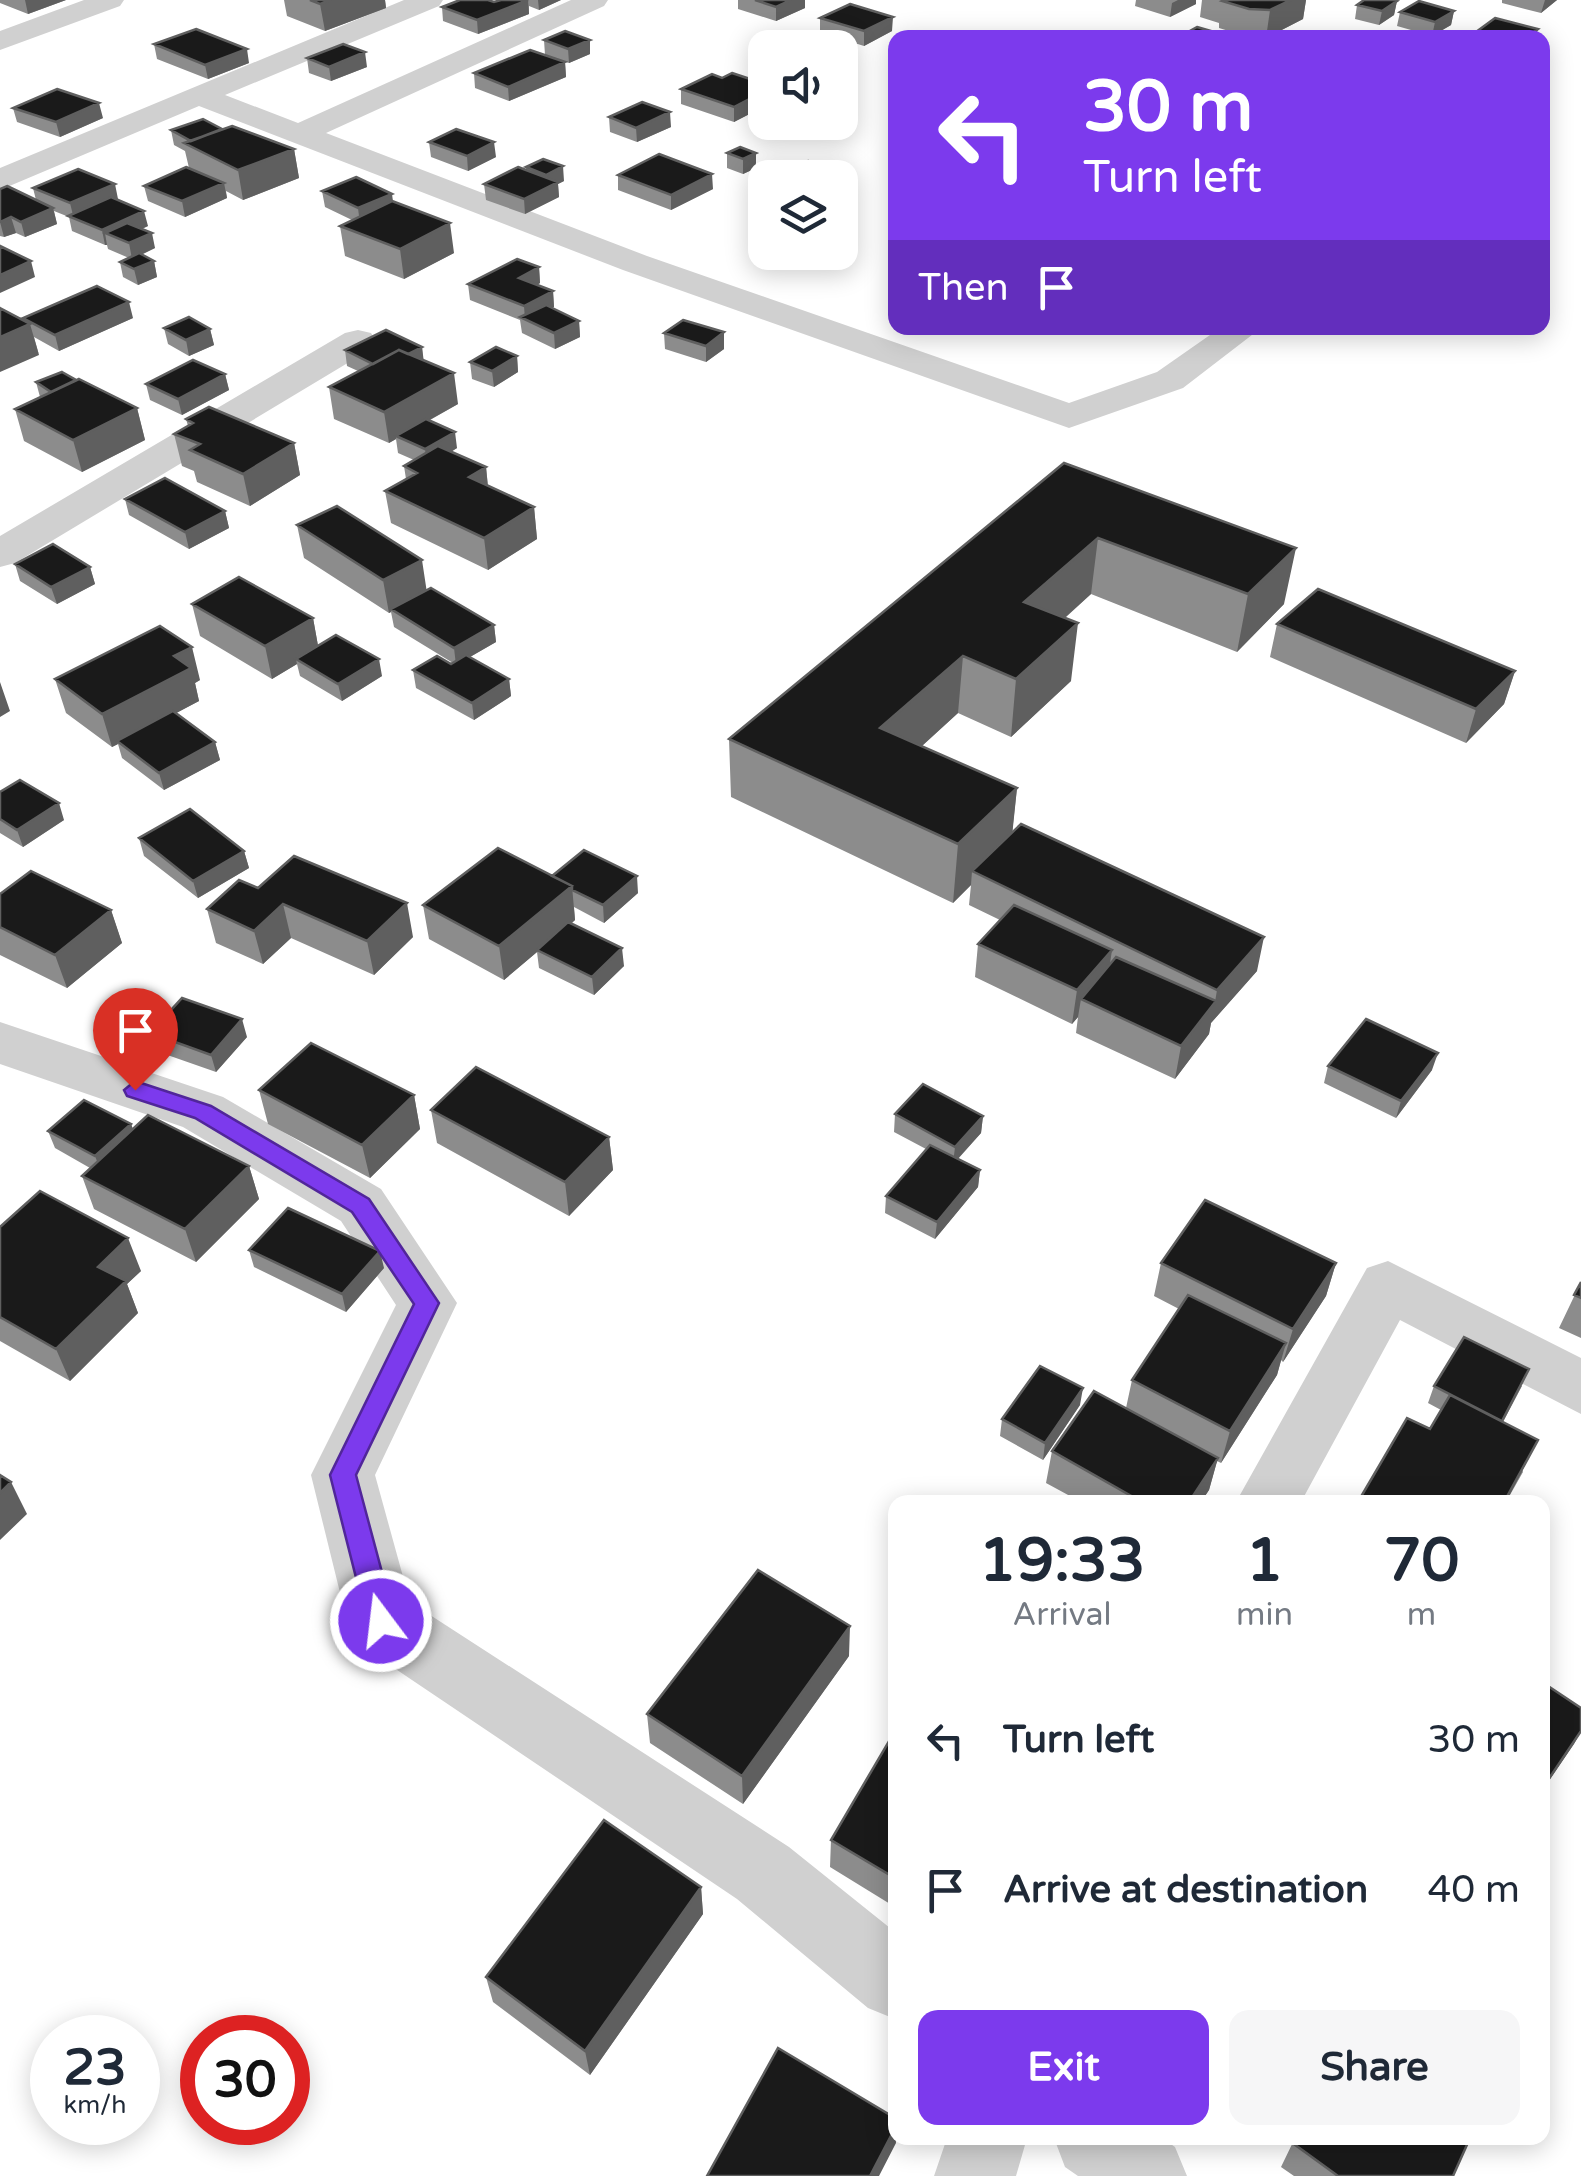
<!DOCTYPE html>
<style>
body{margin:0;font-family:"Varela Round",sans-serif;background:#f6f6f7;color:#1f2937;height:100vh;display:flex;flex-direction:column;font-size:38px;white-space:nowrap}
*{box-sizing:border-box;margin:0}
p{font-size:32px;color:#747a83}
.icon{flex:none;width:55px;height:55px;fill:none;stroke:currentColor;stroke-width:2;stroke-linecap:round;stroke-linejoin:round}
.map{position:relative;flex:1;overflow:hidden}
.sheet{position:absolute;left:888px;top:1495px;width:662px;height:650px;display:flex;flex-direction:column;background:#fff;border-radius:20px;box-shadow:0 5px 25px #0003}
.sheet>*{flex:none}
.banner{position:absolute;left:888px;top:30px;width:662px;height:305px;border-radius:20px;box-shadow:0 5px 25px #0003;background:#7c3aed;color:#fff;overflow:hidden}
.tools{position:absolute;left:748px;top:30px;display:grid;gap:20px}
.tools a{display:grid;place-items:center;width:110px;height:110px;border-radius:20px;background:#fff;box-shadow:0 5px 25px #0003;font-size:50px}
.speed{position:absolute;left:30px;top:2015px;display:flex;gap:20px;font-size:50px;font-weight:700;text-align:center}
.speed>*{display:grid;place-content:center;width:130px;height:130px;border-radius:50%;background:#fff;box-shadow:0 5px 25px #0003;line-height:1}
.speed small{font-size:25px;font-weight:400}
.speed .limit{border:15px solid #d22;background:#fff;color:#111}
.pin{position:absolute;display:grid;place-items:center;width:85px;height:85px;color:#fff;margin:-102px -42px;border-radius:50% 50% 50% 0;rotate:-45deg;box-shadow:0 0 10px #0007}
.pin .icon{rotate:45deg}
.me{position:absolute;width:110px;margin:-55px;rotate:345deg;stroke-linejoin:round;filter:drop-shadow(0 0 8px #0008)}
.turn{display:flex;align-items:center;gap:35px;height:210px;padding:0 30px;font-size:45px}
.turn .icon{width:130px;height:130px;stroke-width:2.5}
.turn b{display:block;font-size:70px;line-height:85px}
.then{display:flex;align-items:center;height:95px;padding:0 30px;background:#0003;gap:20px;font-size:38px}
.eta{display:flex;justify-content:space-evenly;align-items:center;height:170px;text-align:center}
.eta b{font-size:60px;font-weight:700;line-height:70px}
.cta{display:flex;gap:20px;margin-top:auto;padding:20px 30px}
.cta a{flex:1;height:115px;border-radius:20px;background:#7c3aed;color:#fff;font-size:40px;font-weight:700;line-height:115px;text-align:center}
.cta a+a{background:#f6f6f7;color:#1f2937}
ul{padding:0;list-style:none}
li{display:flex;align-items:center;gap:30px;height:150px;padding:0 30px}
li div{flex:1}
li b{display:block;font-size:38px}
li em{font-style:normal}
.map>svg:first-child{display:block}
</style>
<div class="map">
<svg width="1581" height="2176" viewBox="0 0 1581 2176">
<rect width="100%" height="100%" fill="#fff"/>
<g fill="none" stroke-linecap="round" stroke-linejoin="round">
<path fill="#d0d0d0" fill-rule="evenodd" d="M84 0H124L120 6 0 50V31Z
M404 0H443L439 6 225 95 298 123 571 0H608L604 6 326 133 647 256 1069 403 1157 372 1220 328H1261L1183 388 1069 428 623 270 199 106 0 190V168Z
M358 330 371 333 376 341 371 349 15 563 0 567V536L345 333Z
M0 1022 223 1097 381 1189 457 1303 375 1475 410 1602 789 1847 895 1932V2019L868 2008 737 1899 357 1643 347 1621 311 1475 396 1305 341 1221 183 1127 0 1064Z
M1388 1261 1581 1358V1414L1400 1320 1301 1502H1236L1367 1268Z
M947 2138H1027L1016 2176H934Z
M1054 2138H1162L1175 2147 1187 2176H1078L1065 2167Z"/>
</g>
<path fill="#8c8c8c" d="M0 0H66L28 14 0 3Z
M284 0H385L386 8 325 31 287 16Z
M501 0H561L539 10 529 6V14L478 34 443 21 442 7 494 2Z
M738 0H805V8L776 21 738 9Z
M1136 0H1196V4L1170 17 1135 6Z
M1202 0H1306L1303 19 1266 38 1245 36 1219 28V23L1200 17Z
M1502 0H1557L1541 13 1502 3Z
M1397 1 1394 15 1379 25 1355 19 1357 5Z
M1454 11 1451 25 1432 36 1397 26 1400 12Z
M820 18 892 31 864 46 820 32Z
M1476 32 1535 38H1475Z
M544 40 590 54 569 63 545 55Z
M154 44 249 63 208 79 157 59Z
M765 49V72L755 69 754 55Z
M307 58 367 67 331 81 309 73Z
M565 62 566 77 509 101 475 88 474 73Z
M722 78 765 84V106L734 122 681 104V89Z
M13 108 103 118 60 137 17 122Z
M609 117 671 127 637 142 610 132Z
M222 129 294 149 299 178 243 200 226 191 227 198 185 217 148 201 144 186 189 168 185 151 174 145 171 130Z
M429 142 496 157 468 171 431 157Z
M740 147 756 168 743 174 727 168V153Z
M526 167 564 181 558 184 559 197 525 214 486 200 484 184 526 170Z
M791 170 829 178H791Z
M618 175 713 189 671 210 618 190Z
M33 188 118 199 148 226 142 229 155 248 141 255 154 261 157 277 138 285 123 277 120 262 129 258 108 249 107 245H105L72 231 69 217 54 211 57 224 25 237 16 233 4 237 0 236V189L36 200Z
M322 191 393 201 454 253 404 279 345 256 340 226 352 220 325 207Z
M539 267 540 283 537 285 553 291 554 307 552 308 579 321 580 337 555 349 522 333 520 320 470 300 468 284Z
M23 318H133L59 351 34 337 39 355Z
M164 328 210 329 214 345 189 356 168 344Z
M724 332V349L706 362 665 349 664 333Z
M422 347 423 360 458 404 430 420 457 448 451 452 486 467 488 486 534 507 537 539 488 570 391 523 385 491 406 479 404 466 414 460 398 453 396 439 389 443 334 419 329 387 358 371 347 366 345 350Z
M517 356 518 372 494 387 472 379 470 362Z
M225 374 229 390 182 415 150 400 146 384Z
M76 380 137 408 145 440 82 472 24 441 15 409 40 397 36 382Z
M186 419 294 443 300 475 250 506 197 482 194 471 182 466 174 434 188 426Z
M1064 463 1284 604 1237 652 1091 594 1065 618 1071 681 1011 737 958 713 922 746 1017 788 1012 833 1257 971 1211 1023 1209 1034 1175 1079 1076 1033 1078 1017 1072 1024 975 977 978 944 1000 920 969 905 971 885 953 903 731 797 729 739Z
M125 499 225 511 229 528 189 549 129 515Z
M297 525 494 625 496 642 470 657 509 679 511 696 474 720 416 688 413 670 453 663 394 627 391 612 389 613 304 558Z
M15 564 90 567 95 584 57 604 20 581Z
M192 604 313 618 318 646 382 676 342 701 300 676 297 664 272 679 200 636Z
M1277 624 1515 671 1504 704 1466 743 1270 657Z
M55 679 200 680 195 683 199 701 176 713 215 742 220 760 164 790 122 758 118 744 112 747 66 713Z
M0 792 64 820 23 847 0 833Z
M139 838 244 851 249 868 198 898 144 856Z
M552 876 638 893 604 923 574 907 575 920 571 924 624 966 594 995 539 968 537 952 504 980 429 939 423 905Z
M258 888 413 937 374 975 291 938 263 964 216 943 207 909Z
M0 894 111 910 122 943 67 988 0 955Z
M150 1033 247 1037 216 1072 156 1051Z
M1328 1066 1432 1070 1396 1118 1324 1083Z
M259 1090 414 1095 420 1129 370 1178 268 1124Z
M431 1110 609 1137 613 1170 569 1216 437 1143Z
M895 1114 983 1116 981 1133 958 1159 980 1170 978 1187 935 1239 885 1213 886 1196 926 1149 894 1132Z
M131 1124 133 1129 249 1166 259 1199 196 1262 94 1209 82 1176 90 1168 55 1148 48 1131Z
M0 1227 141 1271 127 1284 138 1313 70 1381 0 1341Z
M249 1250 384 1268 346 1312 254 1267Z
M1161 1263H1336L1326 1296 1283 1362 1281 1360 1277 1375 1221 1463 1217 1461 1209 1490 1201 1502H1081L1046 1483 1052 1451 1126 1408 1132 1380 1179 1309 1154 1296Z
M1581 1282V1338L1559 1328Z
M1434 1386H1522L1503 1422 1523 1472 1506 1502H1360L1362 1495 1430 1429 1441 1410 1428 1403Z
M1080 1405 1043 1460 1000 1436 1002 1419Z
M849 1656 743 1804 650 1743 647 1714Z
M895 1731V1907L830 1867 831 1840Z
M701 1887 703 1914 590 2075 493 2002 486 1977Z
M1295 2138H1470L1453 2176H1294L1281 2167Z"/>
<path fill="#5f5f5f" d="M25 0H66L28 14Z
M331 0H385L386 8 325 31 320 4Z
M528 0 529 14 478 34 477 20Z
M538 0H561L539 10Z
M791 0H805V8L776 21V7Z
M1178 0H1196V4L1170 17 1172 3Z
M1291 0H1306L1303 19 1266 38 1270 10Z
M1545 0H1557L1541 13Z
M1397 1 1394 15 1379 25 1382 11Z
M1454 11 1451 25 1432 36 1435 22Z
M893 17 892 31 864 46V31Z
M1538 29 1535 38H1526Z
M590 40V54L569 63 568 49Z
M247 49 249 63 208 79 205 65Z
M365 52 367 67 331 81 329 67Z
M565 62 566 77 509 101 508 87Z
M765 91V106L734 122V107Z
M99 103 103 118 60 137 56 122Z
M670 112 671 127 637 142 636 128Z
M494 142 496 157 468 171 467 156Z
M294 149 299 178 243 200 238 170Z
M756 153V168L743 174V159Z
M563 166 564 181 558 184 559 197 525 214 524 199 547 187 546 175Z
M829 169V178H813Z
M712 174 713 189 671 210V195Z
M224 183 227 198 185 217 182 201Z
M115 184 118 199 74 219 70 203Z
M392 194 394 209 360 224 358 208Z
M53 208 57 224 25 237 21 222Z
M144 211 148 226 119 239 105 233 107 245H105L102 230Z
M11 217 16 233 4 237 0 222Z
M450 223 454 253 404 279 400 249Z
M152 233 155 248 132 259 129 243Z
M31 261 35 277 0 293V275Z
M154 261 157 277 138 285 134 269Z
M539 267 540 283 521 294 519 278Z
M553 291 554 307 528 321 525 320 524 306Z
M129 302 133 318 59 351 55 335Z
M579 321 580 337 555 349 554 333Z
M30 324 39 355 0 372V337Z
M210 329 214 345 189 356 186 340Z
M724 332V349L706 362V346Z
M422 347 424 363 380 367Z
M517 356 518 372 494 387 492 371Z
M454 373 458 404 399 437 396 436V439L389 443 384 412Z
M225 374 229 390 182 415 178 399Z
M137 408 145 440 82 472 73 440Z
M455 432 457 448 427 466 425 449Z
M294 443 300 475 250 506 243 474Z
M486 467 489 499 469 477Z
M534 507 537 539 488 570 484 538Z
M225 511 229 528 189 549 185 532Z
M1098 538 1091 594 1019 659 1024 602Z
M1296 548 1284 604 1237 652 1248 594Z
M422 560 427 593 391 609V612L389 613 383 580Z
M90 567 95 584 57 604 51 587Z
M313 618 319 651 296 659 297 664 272 679 265 646Z
M1078 623 1071 681 1011 737 1016 679Z
M494 625 496 642 456 665 454 648Z
M192 647 200 680 195 683 199 701 120 743 117 741 118 744 112 747 102 714 174 656Z
M963 656 958 713 878 786 880 728Z
M379 659 382 676 342 701 338 684Z
M1515 671 1504 704 1466 743 1476 709Z
M509 679 511 696 474 720 472 703Z
M0 682 10 711 0 717Z
M215 742 220 760 164 790 159 773Z
M1017 788 1011 846 972 871 971 885 953 903 958 844Z
M59 803 64 820 23 847 17 830Z
M244 851 249 868 198 898 193 881Z
M637 876 638 893 604 923 603 905Z
M572 886 575 920 504 980 499 946Z
M407 903 413 937 374 975 367 941Z
M283 904 291 938 263 964 254 931Z
M111 910 122 943 67 988 55 955Z
M1264 937 1257 971 1211 1023 1209 1034 1175 1079 1181 1046 1215 1002 1217 990Z
M622 948 624 966 594 995 592 977Z
M1112 950 1107 984 1081 999 1078 1017 1072 1024 1077 990Z
M242 1019 247 1037 216 1072 211 1055Z
M1438 1053 1432 1070 1396 1118 1401 1101Z
M414 1095 420 1129 370 1178 362 1145Z
M983 1116 981 1133 953 1164 955 1147Z
M131 1124 137 1141 102 1174 95 1156Z
M609 1137 613 1170 569 1216 565 1182Z
M249 1166 259 1199 196 1262 185 1229Z
M980 1170 978 1187 935 1239 937 1222Z
M128 1238 141 1271 127 1284 138 1313 70 1381 56 1349 98 1267Z
M380 1251 384 1268 346 1312 342 1294Z
M1336 1263 1326 1296 1283 1362 1293 1329Z
M1286 1343 1277 1375 1221 1463 1230 1431Z
M1083 1388 1080 1405 1043 1460 1045 1443Z
M1538 1440 1506 1502H1504Z
M1218 1458 1209 1490 1201 1502H1189Z
M11 1482 27 1514 0 1540V1493Z
M850 1626 849 1656 743 1804 742 1776Z
M1581 1731 1574 1744 1542 1791V1789Z
M701 1887 703 1914 590 2075 585 2051Z
M895 2128 896 2143 879 2176H870Z"/>
<path fill="#1a1a1a" stroke="#5f5f5f" stroke-width="2.5" d="M310 0H331L320 4Z
M460 0H488L494 2 501 0H528L477 20 442 7Z
M755 0H791L776 7Z
M1224 0H1291L1270 10 1249 9 1222 1Z
M1364 0H1393L1397 1 1382 11 1357 5Z
M1419 1 1454 11 1435 22 1400 12Z
M850 4 893 17 864 31 820 18Z
M1495 18 1538 29 1526 38H1497L1476 32Z
M1197 27 1235 38H1177Z
M196 29 247 49 205 65 154 44Z
M565 31 590 40 568 49 544 40Z
M791 36 826 46 768 48Z
M343 44 365 52 329 67 307 58Z
M765 49V58L754 55Z
M530 50 565 62 508 87 474 73Z
M732 73 765 84V91L734 107 681 89 712 74 722 78Z
M57 89 99 103 56 122 13 108Z
M642 102 670 112 636 128 609 117Z
M203 119 222 129 191 141 171 130Z
M232 126 294 149 238 170 184 143Z
M456 129 494 142 467 156 429 142Z
M740 147 756 153 743 159 727 153Z
M659 154 712 174 671 195 618 175Z
M543 159 563 166 546 175 526 167Z
M808 161 829 169 813 178 791 170Z
M186 167 224 183 182 201 144 186Z
M518 167 558 182 524 199 484 184Z
M78 169 115 184 70 203 33 188Z
M356 177 392 194 358 208 322 191Z
M7 186 53 208 21 222 11 217 0 222V189Z
M111 197 144 211 102 230 68 216Z
M392 201 450 223 400 249 340 226Z
M127 223 152 233 129 243 105 233Z
M0 246 31 261 0 275Z
M139 253 154 261 134 269 120 262Z
M517 259 539 267 519 278 553 291 524 306 468 284Z
M97 286 129 302 55 335 23 318Z
M546 305 579 321 554 333 520 317Z
M0 308 30 324 0 337Z
M189 317 210 329 186 340 164 328Z
M683 320 724 332 706 346 664 333Z
M386 330 422 347 408 354 399 350 373 364 345 350Z
M496 347 517 356 492 371 470 362Z
M399 350 454 373 384 412 329 387Z
M193 360 225 374 178 399 146 384Z
M62 372 76 380 51 392 36 382Z
M79 379 137 408 73 440 15 409Z
M209 407 294 443 243 474 190 450 200 444 174 434 193 423 186 419Z
M426 419 455 432 425 449 396 436Z
M438 446 486 467 469 477 534 507 484 538 385 491 417 473 404 466Z
M1064 463 1296 548 1248 594 1098 538 1024 602 1078 623 1016 679 963 656 880 728 1017 788 958 844 729 739Z
M165 478 225 511 185 532 125 499Z
M337 506 422 560 383 580 297 525Z
M53 544 90 567 51 587 15 564Z
M239 577 313 618 265 646 192 604Z
M431 588 494 625 454 648 391 609Z
M1318 589 1515 671 1476 709 1277 624Z
M160 626 192 647 174 656 191 668 102 714 55 679Z
M336 635 379 659 338 684 296 659Z
M466 655 509 679 472 703 413 670 437 656 451 664Z
M173 711 215 742 159 773 117 741Z
M20 780 59 803 17 830 0 819V792Z
M190 809 244 851 193 881 139 838Z
M1021 824 1264 937 1217 990 972 871Z
M498 848 572 886 499 946 423 905Z
M584 850 637 876 603 905 572 890V886L552 876Z
M294 856 407 903 367 941 283 904 254 931 207 909 239 880 258 888Z
M31 871 111 910 55 955 0 927V894Z
M1014 905 1112 950 1077 990 978 944Z
M568 922 622 948 592 977 537 950Z
M1116 957 1216 1001 1181 1046 1081 999Z
M182 998 242 1019 211 1055 150 1033Z
M1366 1019 1438 1053 1401 1101 1328 1066Z
M311 1043 414 1095 362 1145 259 1090Z
M476 1067 609 1137 565 1182 431 1110Z
M923 1084 983 1116 955 1147 895 1114Z
M84 1100 131 1124 95 1156 48 1131Z
M148 1115 249 1166 185 1229 82 1176Z
M930 1145 980 1170 937 1222 886 1196Z
M40 1191 128 1238 98 1267 126 1281 56 1349 0 1317V1227Z
M1205 1200 1336 1263 1293 1329 1161 1263Z
M288 1208 380 1251 342 1294 249 1250Z
M1581 1282V1298L1574 1295Z
M1188 1295 1286 1343 1230 1431 1132 1380Z
M1464 1337 1529 1369 1502 1421 1434 1386Z
M1040 1366 1083 1388 1045 1443 1002 1419Z
M1094 1391 1218 1458 1189 1502H1142L1052 1451Z
M1450 1395 1538 1440 1504 1502H1377L1362 1495 1407 1418 1430 1429Z
M0 1475 11 1482 0 1493Z
M758 1570 850 1626 742 1776 647 1714Z
M1542 1682 1581 1708V1731L1542 1789Z
M895 1731V1878L831 1840Z
M604 1820 701 1887 585 2051 486 1977Z
M778 2048 895 2118V2128L870 2176H707Z
M1297 2138H1470L1453 2176H1338L1294 2144Z"/>
<path fill="#7c3aed" stroke="#51269a" stroke-width="2.5" d="M135 1081 211 1106 369 1199 439 1303 356 1475 395 1621 391 1630 381 1634 371 1630 367 1621 330 1475 414 1304 352 1212 195 1118 127 1096 124 1090Z"/>
</svg>
<div class="tools">
<a><svg class="icon" aria-label="sound" viewBox="0 0 24 24"><path d="M4 9h4l5-4v14l-5-4H4zM17 9q2 3 0 6"/></svg></a>
<a><svg class="icon" aria-label="layers" viewBox="0 0 24 24"><path d="M12 4l9 5-9 5-9-5zM3 14l9 5 9-5"/></svg></a>
</div>
<div class="speed"><div>23<small>km/h</small></div><div class="limit">30</div></div>
<div class="pin" style="left:135px;top:1090px;background:#d93025"><svg class="icon" aria-label="arrive" viewBox="0 0 24 24"><path d="M6 21V4h12l-3 4 3 4H6"/></svg></div>
<svg class="me" style="left:381px;top:1621px" viewBox="-20 -20 40 40"><circle r="17" fill="#7c3aed" stroke="#fff" stroke-width="3"/><path d="M0-11L8 9 0 5-8 9z" fill="#fff"/></svg>
<div class="banner">
<div class="turn"><svg class="icon" aria-label="left" viewBox="0 0 24 24"><path d="M17 20v-9H6M10 6l-5 5 5 5"/></svg><div><b>30 m</b>Turn left</div></div>
<div class="then">Then<svg class="icon" aria-label="arrive" viewBox="0 0 24 24"><path d="M6 21V4h12l-3 4 3 4H6"/></svg></div>
</div>
<section class="sheet">
<div class="eta">
<div><b>19:33</b><p>Arrival</p></div>
<div><b>1</b><p>min</p></div>
<div><b>70</b><p>m</p></div>
</div>
<ul>
<li><svg class="icon" aria-label="left" viewBox="0 0 24 24"><path d="M17 20v-9H6M10 6l-5 5 5 5"/></svg><div><b>Turn left</b></div><em>30 m</em></li>
<li><svg class="icon" aria-label="arrive" viewBox="0 0 24 24"><path d="M6 21V4h12l-3 4 3 4H6"/></svg><div><b>Arrive at destination</b></div><em>40 m</em></li>
</ul>
<div class="cta"><a>Exit</a><a>Share</a></div>
</section>
</div>
